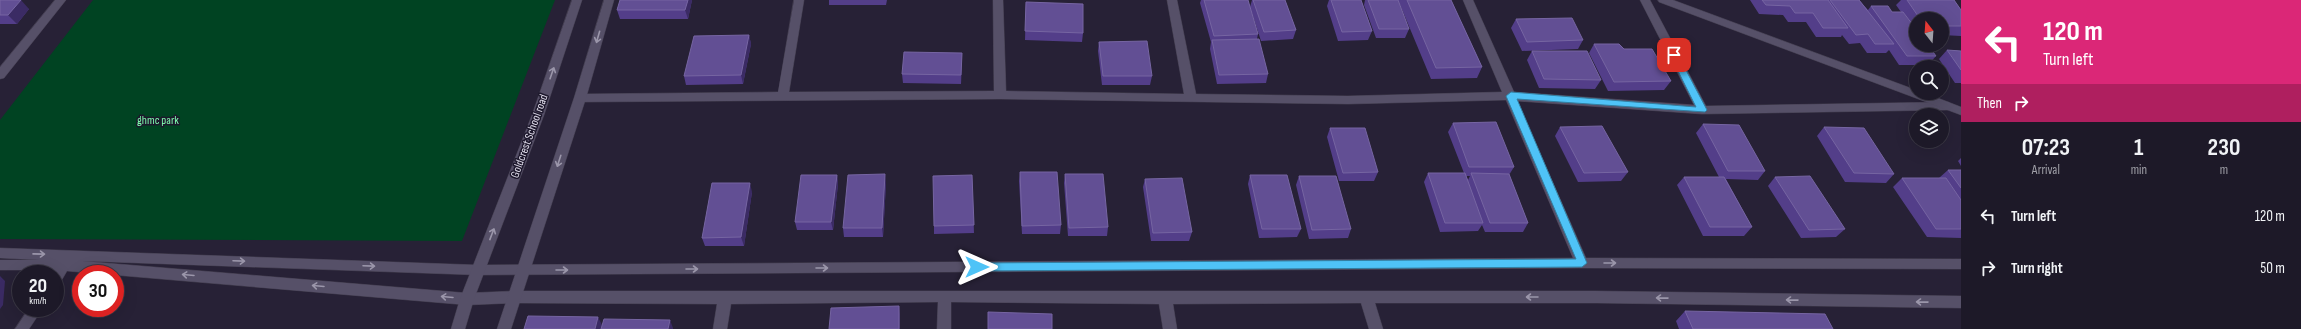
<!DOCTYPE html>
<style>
body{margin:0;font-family:"Sofia Sans Condensed",sans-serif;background:#252230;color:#f1f3f6;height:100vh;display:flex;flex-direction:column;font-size:15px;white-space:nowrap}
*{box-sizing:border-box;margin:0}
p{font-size:13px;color:#a0a0a8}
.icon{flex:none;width:22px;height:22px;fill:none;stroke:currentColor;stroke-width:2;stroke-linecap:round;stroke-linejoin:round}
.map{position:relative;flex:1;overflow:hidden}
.drawer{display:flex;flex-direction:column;background:#1d1928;width:340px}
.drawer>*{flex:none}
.guide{background:#db2777;color:#fff;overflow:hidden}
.needle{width:26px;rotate:343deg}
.tools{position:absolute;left:1909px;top:12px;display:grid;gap:8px}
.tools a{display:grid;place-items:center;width:40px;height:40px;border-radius:50%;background:#1d1928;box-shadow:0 4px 16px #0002,0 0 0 1px #3b3845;font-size:20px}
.speed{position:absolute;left:12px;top:265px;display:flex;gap:8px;font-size:20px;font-weight:700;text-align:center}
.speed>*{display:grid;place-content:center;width:52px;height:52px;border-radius:50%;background:#1d1928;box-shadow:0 4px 16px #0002,0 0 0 1px #3b3845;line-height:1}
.speed small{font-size:10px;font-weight:400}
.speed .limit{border:6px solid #d22;background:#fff;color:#111}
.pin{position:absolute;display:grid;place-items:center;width:34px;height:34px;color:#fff;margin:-17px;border-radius:8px;box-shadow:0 2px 6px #0006}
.me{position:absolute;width:44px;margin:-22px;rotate:90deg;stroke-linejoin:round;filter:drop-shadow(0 0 3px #0008)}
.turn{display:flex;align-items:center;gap:14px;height:84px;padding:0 16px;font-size:18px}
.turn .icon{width:52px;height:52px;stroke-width:2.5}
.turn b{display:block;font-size:28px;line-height:34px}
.then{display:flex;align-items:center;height:38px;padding:0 16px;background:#0003;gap:8px;font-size:15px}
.eta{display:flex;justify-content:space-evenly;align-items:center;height:68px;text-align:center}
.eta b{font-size:24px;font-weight:700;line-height:28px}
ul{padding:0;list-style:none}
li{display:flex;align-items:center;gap:12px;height:52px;padding:0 16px}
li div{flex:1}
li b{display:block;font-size:15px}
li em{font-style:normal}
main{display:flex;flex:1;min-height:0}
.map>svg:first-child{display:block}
</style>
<main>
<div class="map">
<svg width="1961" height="329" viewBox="0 0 1961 329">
<rect width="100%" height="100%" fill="#272136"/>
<path fill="#004322" d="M93 0H555L462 241 0 239V120Z"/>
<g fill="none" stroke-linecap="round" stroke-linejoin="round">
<g stroke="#423d4e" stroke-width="1">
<path id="street" d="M55 0H66L4 78 0 79V67Z
M794 0H804L789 92 994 91 993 0H1003L1006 91 1184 94 1167 0H1177L1196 94 1348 96 1502 92 1463 0H1473L1514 92 1694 105 1640 0H1650L1706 106 1948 102 1954 106 1948 110 1702 114 1517 101 1586 258 1961 259V269L1582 268 478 275 82 261 467 293 514 291H1596L1961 296V308L1596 303H1375L1383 329H1369L1361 303 1173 304 1177 329H1163L1159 304 951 302V329H937L938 302 731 304 727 329H713L717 304 514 303 467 305 67 271 60 283 55 284V274H51L54 270H0V260H40L0 258V248L478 265 1573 258 1506 100 1348 104 1000 99 580 102 574 98 580 94 778 92Z
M29 308H43L29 329H15Z"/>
</g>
<g stroke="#423d4e" stroke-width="1">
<path id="secondary" d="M572 0H582L544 115 474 299 465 329H451L460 299 532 115Z
M604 0H614L586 98 511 329H497L574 98Z
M1658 0H1673L1916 90V93H1925L1961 107V115L1659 2Z"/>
</g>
<use href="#street" fill="#565068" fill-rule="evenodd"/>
<use href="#secondary" fill="#565068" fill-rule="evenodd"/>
</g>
<path fill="#533e89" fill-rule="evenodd" d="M0 0 29 9 17 24H0Z
M620 0H692L688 19H620L617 10Z
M829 0H887L886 5H829Z
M1201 0H1248L1258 34 1257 39 1268 74 1266 83 1217 84 1210 49 1211 42 1200 3Z
M1252 0H1285L1296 30 1293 39 1261 41 1250 7Z
M1329 0H1361L1372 31 1368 40 1338 41 1327 6Z
M1365 0H1398L1409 29 1405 38H1376L1364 5Z
M1398 0H1451L1482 67 1477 78 1431 79Z
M1750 0H1828V1V0H1859L1868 10 1871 6 1892 12H1901L1896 5 1901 0H1954L1961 10V36L1942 35V19H1916V45L1936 56 1928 65H1899L1889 50 1886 53H1867L1860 43 1849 44 1842 35 1841 37H1816L1806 22H1788L1783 15 1759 14Z
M1026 2 1083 33 1082 42 1025 40Z
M1516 19 1583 40 1578 49 1522 51 1511 28Z
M749 35 751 44 743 84 686 85 684 76Z
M1099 42 1152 76 1150 85H1102L1098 51Z
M1594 44 1624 49 1671 81 1664 90 1608 91 1589 53Z
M1947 50 1961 51V83H1955L1939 59Z
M1532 51 1601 80 1595 89 1539 88 1527 60Z
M962 53 961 84 903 83 902 74Z
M1453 123 1514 167 1509 175 1528 223 1523 232H1485L1482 225 1478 231 1440 232 1424 182 1428 173H1464L1448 132ZM1466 176H1470L1468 180Z
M1703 124 1765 171 1758 180 1726 179 1752 227 1744 236H1703L1677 185 1684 177H1719L1696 133Z
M1560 127 1628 172 1621 181 1578 182 1555 136Z
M1824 127 1894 174 1886 183 1845 182 1817 136Z
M1330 128 1378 172 1374 181H1339L1327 137Z
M1961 158V166L1958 161Z
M1948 170H1961V238L1927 237 1893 187 1902 178H1939Z
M1020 172 1061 225 1060 234H1022L1019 181Z
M1065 174 1108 227 1107 236H1068L1064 183Z
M837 175 838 184 833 230H797L795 222Z
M972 175 974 233 934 234V226Z
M1250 175 1301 229 1297 237 1259 238 1248 184Z
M1299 176 1351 229 1348 238 1309 239 1296 185Z
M1775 177 1845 229 1836 237 1801 238 1768 186Z
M1145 179 1192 232 1189 241H1151L1143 187Z
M886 183 883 237H844L843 228Z
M752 192 744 246H705L702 238Z
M1685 311 1833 329H1679L1676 321Z"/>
<path fill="#3b2b64" d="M21 0 29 9 17 24 8 15Z
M688 0H692L688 19 685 10Z
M749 35 751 44 743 84 741 75Z
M962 53V62L961 84V75Z
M885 174 886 183 883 237 882 228Z
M837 175 838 184 833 230 831 222Z
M750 183 752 192 744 246 741 237Z
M0 276 5 281 3 305 0 309Z
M899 306 900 314V329H899Z
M598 317 602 325 601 329H595Z
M670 320 673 328V329H668Z"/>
<path fill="#624f94" stroke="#7665a2" d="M0 0H21L8 15H0Z
M620 0H688L685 10H617Z
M1204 0H1248L1258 34 1214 36Z
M1253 0H1285L1296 30 1264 32Z
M1331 0H1361L1372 31 1342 32Z
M1368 0H1398L1409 29H1379Z
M1407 0H1451L1482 67 1436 68Z
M1762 0H1828L1848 28H1823L1813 13H1795L1790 6 1766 5Z
M1830 0H1859L1894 44H1875L1868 34 1856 35Z
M1907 0H1954L1961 10V26H1942V19H1920Z
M1026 2 1083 4V33L1025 31Z
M1871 6H1888L1892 12H1903L1916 29V45H1928L1936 56H1907Z
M1572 18 1583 40 1527 42 1516 19Z
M749 35 741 75 684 76 694 36Z
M1259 39 1268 74 1219 75 1212 40Z
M1147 41 1152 76H1103L1099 42Z
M1594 44H1619L1624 49H1652L1671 81 1614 82Z
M1947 50 1961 51V70Z
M1532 51H1587L1601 80 1544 79Z
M904 52 962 53 961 75 902 74Z
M1496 122 1514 167H1469L1453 123Z
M1703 124 1739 125 1765 171H1728Z
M1602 126 1628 172 1584 173 1560 127Z
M1824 127 1864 128 1894 174 1854 173Z
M1330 128H1365L1378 172 1343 173Z
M1948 170H1961V188Z
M1020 172H1057L1061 225 1022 226Z
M1428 173H1465L1483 223H1445Z
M1471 173 1509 174 1528 223H1490Z
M885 174 882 228H843L848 175Z
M1065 174H1103L1108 227 1069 228Z
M801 175H837L831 222H795Z
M972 175 974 225 934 226 933 176Z
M1250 175H1287L1301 229H1262Z
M1299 176H1336L1351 229 1312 230Z
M1810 176 1845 229 1809 230 1775 177Z
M1684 177H1724L1752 227H1710Z
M1182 178 1192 232 1153 233 1145 179Z
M1902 178H1946L1961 200V229H1936Z
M712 183H750L741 237 702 238Z
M899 306V329H829L831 308Z
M1685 311 1825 314 1833 329H1693Z
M988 312 1052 314V329H988Z
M528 316 598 317 595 329H524Z
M604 319 670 320 668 329H601Z"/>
<defs><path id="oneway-shaft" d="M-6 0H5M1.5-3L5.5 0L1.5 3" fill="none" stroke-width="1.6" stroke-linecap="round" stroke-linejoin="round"/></defs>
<g stroke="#9b96aa">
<use href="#oneway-shaft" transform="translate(598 37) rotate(106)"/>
<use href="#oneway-shaft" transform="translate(552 73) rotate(-71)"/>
<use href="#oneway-shaft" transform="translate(559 161) rotate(108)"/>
<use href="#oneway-shaft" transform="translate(492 234) rotate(-69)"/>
<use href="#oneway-shaft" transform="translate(39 254) rotate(1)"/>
<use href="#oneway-shaft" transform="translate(239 261) rotate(2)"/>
<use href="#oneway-shaft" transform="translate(1610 263)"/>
<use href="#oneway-shaft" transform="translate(369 266) rotate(2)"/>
<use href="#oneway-shaft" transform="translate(822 268)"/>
<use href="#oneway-shaft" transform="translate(692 269)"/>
<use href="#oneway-shaft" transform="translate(562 270)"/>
<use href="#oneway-shaft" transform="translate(188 275) rotate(-175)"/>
<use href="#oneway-shaft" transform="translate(318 286) rotate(-175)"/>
<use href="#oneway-shaft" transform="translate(447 297) rotate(-175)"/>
<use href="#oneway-shaft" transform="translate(1532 297) rotate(-180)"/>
<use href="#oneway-shaft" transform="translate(1662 298) rotate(-179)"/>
<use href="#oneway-shaft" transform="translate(1792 300) rotate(-179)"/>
<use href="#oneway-shaft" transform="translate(1922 302) rotate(-179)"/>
</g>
<path fill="#4fc3f7" stroke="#337fa1" d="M1674 52 1678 55 1707 110 1705 112 1517 99 1587 263 1582 267 977 271 972 267 977 263 1576 259 1506 96 1511 92 1696 107 1670 55Z"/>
<g text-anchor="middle" stroke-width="3" stroke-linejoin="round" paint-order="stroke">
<g font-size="12" fill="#7ffeaf" stroke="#1d182c">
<text x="158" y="124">ghmc park</text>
</g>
<g font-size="12" fill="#e0ddeb" stroke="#1d182c">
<text transform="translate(529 136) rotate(-70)" y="4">Goldcrest School road</text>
</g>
</g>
</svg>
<div class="tools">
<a><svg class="needle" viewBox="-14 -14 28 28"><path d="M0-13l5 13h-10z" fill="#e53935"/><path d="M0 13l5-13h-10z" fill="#a0a0a8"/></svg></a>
<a><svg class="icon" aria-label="search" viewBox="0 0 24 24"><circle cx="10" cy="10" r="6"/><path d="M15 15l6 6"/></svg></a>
<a><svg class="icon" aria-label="layers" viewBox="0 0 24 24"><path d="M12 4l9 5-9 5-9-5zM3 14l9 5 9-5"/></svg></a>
</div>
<div class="speed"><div>20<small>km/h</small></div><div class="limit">30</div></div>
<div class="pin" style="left:1674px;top:55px;background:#d93025"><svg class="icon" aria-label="arrive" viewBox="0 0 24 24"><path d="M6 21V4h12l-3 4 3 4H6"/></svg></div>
<svg class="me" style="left:977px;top:267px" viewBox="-20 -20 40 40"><path d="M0-17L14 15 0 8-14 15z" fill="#4fc3f7" stroke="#fff" stroke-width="4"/></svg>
</div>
<section class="drawer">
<div class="guide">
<div class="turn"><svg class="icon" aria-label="left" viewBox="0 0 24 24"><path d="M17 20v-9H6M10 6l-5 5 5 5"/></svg><div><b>120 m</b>Turn left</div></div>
<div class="then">Then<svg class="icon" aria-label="right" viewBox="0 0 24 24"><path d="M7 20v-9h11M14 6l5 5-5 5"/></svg></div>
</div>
<div class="eta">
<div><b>07:23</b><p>Arrival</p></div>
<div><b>1</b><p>min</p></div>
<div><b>230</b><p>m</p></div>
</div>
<ul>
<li><svg class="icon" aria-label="left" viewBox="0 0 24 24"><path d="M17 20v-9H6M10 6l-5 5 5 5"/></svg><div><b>Turn left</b></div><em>120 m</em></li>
<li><svg class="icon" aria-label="right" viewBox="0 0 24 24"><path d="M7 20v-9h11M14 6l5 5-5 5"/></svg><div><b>Turn right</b></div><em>50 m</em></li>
</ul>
</section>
</main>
